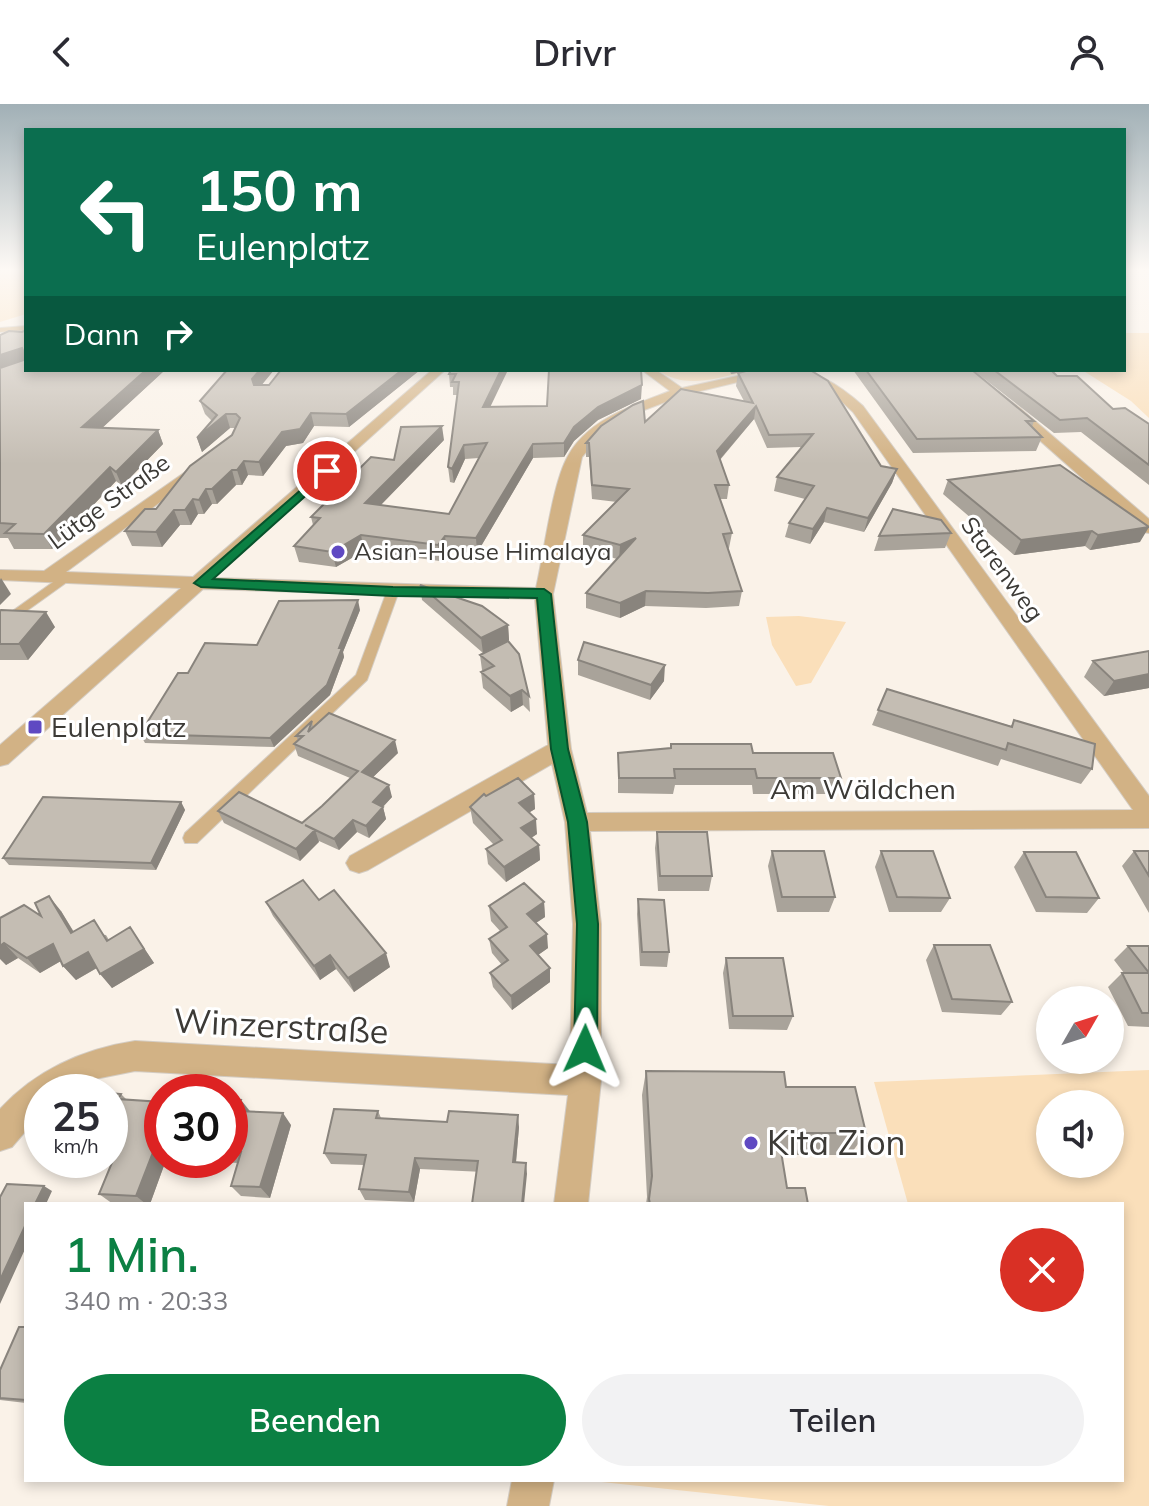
<!DOCTYPE html>
<html lang="de">
<meta charset="utf-8">
<style>
body{margin:0;font-family:Mulish,sans-serif;background:#f2f2f3;color:#2b2b33;height:100vh;display:flex;flex-direction:column;font-size:30px;white-space:nowrap}
*{box-sizing:border-box;margin:0}
p{font-size:26px;color:#7c7c81}
.icon{flex:none;width:44px;height:44px;fill:none;stroke:currentColor;stroke-width:2;stroke-linecap:round;stroke-linejoin:round}
.map{position:relative;flex:1;overflow:hidden}
.panel{position:absolute;left:24px;top:1098px;width:1100px;height:280px;display:flex;flex-direction:column;background:#fff;border-radius:0px;box-shadow:0 4px 12px #0003}
.panel>*{flex:none}
.banner{position:absolute;left:24px;top:24px;width:1102px;height:244px;border-radius:0px;box-shadow:0 4px 12px #0003;background:#0b6e4f;color:#fff;overflow:hidden}
.needle{width:52px;rotate:51deg}
.buttons{position:absolute;left:1036px;top:882px;display:grid;gap:16px}
.buttons a{display:grid;place-items:center;width:88px;height:88px;border-radius:50%;background:#fff;box-shadow:0 4px 12px #0003;font-size:40px}
.speed{position:absolute;left:24px;top:970px;display:flex;gap:16px;font-size:40px;font-weight:700;text-align:center}
.speed>*{display:grid;place-content:center;width:104px;height:104px;border-radius:50%;background:#fff;box-shadow:0 4px 12px #0003;line-height:1}
.speed small{font-size:20px;font-weight:400}
.speed .limit{border:12px solid #d22;background:#fff;color:#111}
.pin{position:absolute;display:grid;place-items:center;width:68px;height:68px;color:#fff;margin:-34px;border:4px solid #fff;border-radius:50%;box-shadow:0 2px 8px #0007}
.me{position:absolute;width:88px;margin:-44px;rotate:1deg;stroke-linejoin:round;filter:drop-shadow(0 0 6px #0008)}
.turn{display:flex;align-items:center;gap:28px;height:168px;padding:0 40px;font-size:36px}
.turn .icon{width:104px;height:104px;stroke-width:2.5}
.turn b{display:block;font-size:56px;line-height:68px}
.then{display:flex;align-items:center;height:76px;padding:0 40px;background:#0003;gap:16px;font-size:30px}
.round{display:grid;place-items:center;flex:none;width:84px;height:84px;border-radius:42px;background:#f2f2f3}
.summary{display:flex;align-items:center;justify-content:space-between;height:136px;padding:0 40px}
h1{font-size:48px;font-weight:600;line-height:60px;color:#0b8043}
.button{display:flex;gap:16px;margin-top:auto;padding:16px 40px}
.button a{flex:1;height:92px;border-radius:48px;background:#0b8043;color:#fff;font-size:32px;font-weight:600;line-height:92px;text-align:center}
.button a+a{background:#f2f2f3;color:#2b2b33}
header{display:flex;justify-content:space-between;align-items:center;height:104px;padding:0 40px;background:#fff;font-size:36px;font-weight:600}
.map>svg:first-child{display:block}
</style>
<header><svg class="icon" aria-label="back" viewBox="0 0 24 24"><path d="M15 5l-7 7 7 7"/></svg>Drivr<svg class="icon" aria-label="person" viewBox="0 0 24 24"><circle cx="12" cy="8" r="4"/><path d="M4 21q1-7 8-7t8 7"/></svg></header>
<div class="map">
<svg width="1149" height="1402" viewBox="0 0 1149 1402">
<rect width="100%" height="100%" fill="#faf2e8"/>
<path fill="#fadfba" fill-rule="evenodd" d="M0 164H26V210L0 218Z
M1124 229H1149V314L1131 297 1082 266H1124Z
M657 266H734L740 269C710 276 684 284 657 266Z
M799 512 846 518 811 579 796 582 772 541 766 513Z
M1149 966V1402H829L583 1376H1122V1100H908L874 978ZM1110 1000V1060H1050V1000Z"/>
<g fill="none" stroke-linecap="round" stroke-linejoin="round">
<g stroke="#d4cdc4" stroke-width="2">
<path id="lane" d="M26 222V226L0 228V224Z
M63 471 67 472V478L0 526V516Z
M393 483 399 487 367 576 197 739H185L183 734 185 729 356 571 387 487Z"/>
</g>
<g stroke="#d4cdc4" stroke-width="2">
<path id="street" d="M432 266H445L214 474 536 484C544 450 552 380 568 352 588 315 634 301 670 287L642 266H656L682 284 765 266H788L684 291 631 311 599 333 582 353 553 490 571 645 587 709 1133 706 853 308 840 296 793 266C818 266 844 285 863 302L1149 692V724L590 727 601 820V977L588 1100H554L568 991 135 967 95 975 69 988H42V1008L12 1043 0 1047V1005C36 966 83 945 135 937L570 961 573 820 565 718 552 660 368 766 359 769 350 766 346 759 350 752 548 641 535 495 203 485 8 660 0 662V641L181 484 0 476V466L44 467 201 357 206 358V364L66 468 193 473Z
M955 266H969L1020 304 1149 415V429L1143 428 1010 310Z
M512 1376H554L549 1402H507Z"/>
</g>
<use href="#lane" fill="#d2b285" fill-rule="evenodd"/>
<use href="#street" fill="#d2b285" fill-rule="evenodd"/>
</g>
<path fill="#a9a39a" d="M0 231 165 266 102 324 158 326 163 340 122 382 116 377 52 445H14L8 434H0Z
M227 266H274L261 281H269L420 266 349 323 314 322 303 339 286 342 263 372 248 371 242 381H236L217 400H212L204 410H198L191 421H180L162 443 132 442 125 427 156 405 232 331 236 324H230L202 348 197 334 212 317 205 310 200 297Z
M451 266 491 303 547 302 641 295 598 316 574 337 564 353 533 354 477 449 447 447 440 457 364 447 336 463 299 458 294 442 313 421 311 413 394 356 444 336 381 401 449 410 479 354 465 355 454 379 450 378 448 363 457 291H453V283H450L449 270Z
M729 266H810L881 362 897 365 892 379 864 428 824 418 810 440 785 433 789 419 805 395 774 387 777 373 801 343 767 344 754 315 720 356 729 381 727 395H720L732 429 729 444H728L742 487 739 502 706 504 645 502 620 514 586 504V489L617 455 583 445V431L617 398 592 395 589 353H586V339L645 318 744 297 736 282 738 269 742 268 731 270Z
M853 266H972L1034 317 1032 323 1042 333 1036 347 913 349Z
M973 266H1051L1057 272 1113 305 1149 320V381L1081 328 1054 329Z
M948 376 1140 438 1090 446 1085 442 1014 451 943 390Z
M951 429 945 444 874 447 879 432Z
M420 481 508 521 509 536 483 549 422 496Z
M360 506 343 548 344 553 330 591 274 643 145 639 140 630 188 569 257 541Z
M0 507 55 523 28 556H0Z
M1149 547V584L1104 592 1084 573 1093 557Z
M480 551 529 592 530 608 523 601 511 608 483 584 481 568 483 567 482 566Z
M578 556 664 577 650 596 578 571Z
M887 585 1011 622 1014 616 1092 665 1081 680 1001 655 998 662 872 621Z
M312 617 313 623 398 649 373 673 392 693 383 703 386 715 369 734 357 728 339 746 319 737 300 757 224 719 218 707 302 719 322 702 350 674 298 652 294 640 298 636 296 632Z
M671 640 753 649 841 674 835 690H753L752 681H675L673 690 618 689V649L670 644Z
M534 690 535 705 530 708 537 730 531 734 539 741 540 756 506 778 488 760 486 745 494 741 473 719 470 703 486 692Z
M181 698 185 706 156 766 9 761 3 754Z
M657 728 712 772 709 787H658L655 744Z
M772 747 835 793 829 808H777L768 762Z
M881 747 950 794 941 808H889L875 763Z
M1134 747H1149V809L1122 762Z
M1024 748 1099 794 1087 809 1036 808 1014 763Z
M638 795 669 848 667 863 640 862 637 810Z
M319 796 390 863 354 888 336 865 320 876 273 812 266 798Z
M544 798 545 813 536 819 548 844 538 851 550 878 512 906 493 883 490 869 502 861 492 849 489 835 500 827 491 817 489 802Z
M61 807 74 828 106 831 109 836 130 823 154 859 112 884 97 864 76 876 63 862 61 857 40 869 18 854 6 861 0 814 41 812Z
M934 841 1012 898 1001 911 942 908 926 856Z
M1128 842H1149V923L1128 922 1108 883 1122 869H1124L1114 856Z
M726 854 793 912 787 926 729 925 723 869Z
M646 967 786 983 866 1029 850 1051H781L787 1084 808 1100H646L647 1093 642 991Z
M110 989 121 990 127 996 162 998V1056H166L150 1100H113L99 1090 112 1060 82 1058 79 1056H110Z
M230 995 241 996 250 1007 291 1021 270 1094 241 1092 231 1082 238 1059 194 1056H230Z
M378 1007 381 1014 519 1023 516 1058 527 1070 420 1065 414 1098 365 1096 359 1085 364 1061 331 1060 324 1049Z
M26 1223V1299L0 1296V1266Z"/>
<path fill="#89847d" d="M22 244 26 253V257L0 266V251Z
M146 266H165L88 337 82 323Z
M260 266H274L256 288 252 275Z
M402 266H420L349 323 346 310Z
M501 266H508L484 316 483 303Z
M732 266H751L731 270Z
M642 281 641 295 598 316 574 337 564 353V339L574 323 598 303Z
M756 302 754 315 715 361 717 347Z
M311 309 314 322 303 339 286 342 263 372 259 358 282 328Z
M226 310 230 324 202 348 197 334Z
M442 322 444 336 368 414 365 399Z
M158 326 163 340 122 382 116 368Z
M533 340V354L477 449 476 434Z
M464 341 465 355 454 379 452 365Z
M244 357 248 371 242 381 237 366Z
M110 363 116 377 52 445 44 430Z
M897 365 892 379 864 428 868 414Z
M232 366 236 381 217 400 212 385Z
M206 385 212 400 204 410 199 396Z
M193 395 198 410 191 421 185 406Z
M827 404 824 418 810 440 813 425Z
M174 406 180 421 162 443 156 428Z
M1149 423 1140 438 1090 446 1098 431Z
M1092 427 1085 442 1014 451 1021 436Z
M361 431 364 447 336 463 332 448Z
M445 432 447 447 440 457 438 441Z
M636 434 619 456 620 441Z
M1 474 11 490 0 501V476Z
M646 487 645 502 620 514V499Z
M358 496 360 506 343 548 344 553 330 591 274 643 270 634 339 544Z
M46 508 55 523 28 556 19 540Z
M508 521 509 536 483 549 481 534Z
M665 561 664 577 650 596 651 581Z
M1149 570V584L1104 592 1114 577Z
M522 586 523 601 511 608 510 592Z
M395 636 398 649 366 680 362 668Z
M389 681 392 693 376 710 373 698Z
M534 690 535 705 520 714 519 699Z
M181 698 185 706 156 766 151 759Z
M383 703 386 715 369 734 366 722Z
M536 715 537 730 522 740 521 724Z
M353 716 357 728 339 746 334 735Z
M315 726 319 738 300 757 296 745Z
M539 741 540 756 506 778 504 763Z
M49 792 61 807 83 844 71 829Z
M544 798 545 813 528 824 527 810Z
M130 823 154 859 112 884 100 870Z
M547 830 548 844 531 856 530 842Z
M4 839 18 854 6 861 0 855V842Z
M53 840 66 854 40 869 27 854Z
M88 848 100 862 76 876 63 862Z
M386 849 390 863 354 888 348 874Z
M330 851 336 865 320 876 314 862Z
M550 864V878L512 906 511 892Z
M241 996 250 1008 237 1007Z
M283 1009 291 1021 270 1094 260 1083Z
M518 1011 519 1023 515 1069 513 1058Z
M155 1043 162 1050V1056H166L150 1100H146L136 1092Z
M415 1054 420 1065 414 1098 409 1088Z
M526 1059 527 1070 524 1100H522Z
M44 1082 52 1087 46 1100H35Z
M26 1120V1143L0 1200V1176Z"/>
<path fill="#c4bdb3" stroke="#89847d" stroke-width="2" d="M26 226V266H146L82 323 158 326 116 368 110 363 44 430 5 429 15 420 0 419V264L24 256 26 253 22 244 0 251V231L9 227 22 228Z
M227 266H260L252 275 254 281H269L281 266H402L346 310 311 309 300 325 282 328 259 358 244 357 237 366H232L212 385H206L199 396 193 395 185 406H174L156 428 125 427 145 405H156L190 362 232 331 240 314 236 310H226L197 334 217 311 200 297Z
M451 266H501L483 303 547 302 549 266H641L642 281 598 303 574 323 564 339 533 340 476 434 445 432 438 441 361 431 332 448 294 442 320 414 311 413 371 353 394 356 401 323 442 322 365 399 449 410 487 339 464 341 452 365 448 363 459 278H452L456 270H449Z
M750 266H810L828 277 881 362 897 365 868 414 827 404 813 425 789 419 814 382 777 373 813 330 769 331 756 302 717 347 729 381H715L732 429 723 430 742 487 708 489 646 487 620 499 586 489 636 434 620 441 583 431 629 385 592 381 589 339H586L601 322 633 301 643 297 645 318 681 285 753 299 738 269Z
M866 266H972L1034 317H1026L1042 333 917 335Z
M994 266H1051L1057 272H1077L1113 305 1125 304 1149 320V361L1087 314 1060 316Z
M1060 361 1149 423 1098 431 1092 427 1021 436 948 376Z
M893 405 941 416 951 429 879 432Z
M420 481 482 502 508 521 481 534Z
M358 496 339 544H342L327 581 270 634 140 630 178 569H188L205 539 257 541 279 497Z
M1 506 46 508 19 540H0V507Z
M508 537 519 550 529 592 522 586 510 592 481 568 494 562 480 551Z
M584 538 665 561 651 581 578 556Z
M1149 547V570L1114 577 1093 557Z
M887 585 1012 623 1014 616 1095 640 1092 665 1008 639 1006 646 878 606Z
M329 609 395 636 362 668 389 681 373 698 383 703 366 722 353 716 334 735 305 721 315 726 296 745 218 707 239 688 302 719 322 702 358 667 294 640 303 632H296L312 617 308 628Z
M671 640H751L753 649H833L841 674H757L755 665H674L675 674H619L618 649 671 644Z
M518 674 534 690 519 699 536 715 521 724 539 741 504 763 486 745 502 736 470 703 484 690 486 692Z
M43 693 181 698 151 759 3 754Z
M657 728H707L712 772H660Z
M772 747H824L835 793H782Z
M881 747H933L950 794 897 793Z
M1134 747H1149V772Z
M1024 748H1076L1099 794 1046 793Z
M303 776 319 796 334 786 386 849 348 874 330 851 314 862 266 798Z
M524 779 544 798 527 810 547 830 530 842 550 864 511 892 490 869 508 856 489 835 507 823 489 802Z
M49 792 71 829 94 816 107 837 130 823 144 845 100 870 88 848 63 862 53 840 27 854 4 839 0 842V814L24 801 41 812 35 799Z
M638 795 664 796 669 848H642Z
M934 841H990L1012 898 952 895Z
M1128 842H1149V909H1142L1122 869H1149Z
M726 854H783L793 912H733Z
M646 967 784 968 786 983H855L866 1029H778L787 1084H805L808 1100H650L649 1095 652 1072Z
M110 989 121 990 118 995 162 998V1044L155 1043 136 1092 99 1090 116 1049H110Z
M230 995 241 996 237 1007 283 1009 260 1083 231 1082 241 1048H230Z
M334 1005 378 1007 376 1014 447 1018 449 1007 518 1011 513 1058 526 1059 522 1100H472L478 1057 415 1054 409 1088 359 1085 366 1051 324 1049Z
M7 1080 44 1082 35 1100H26V1120L0 1176V1093Z
M19 1223H26V1296L0 1294V1266Z"/>
<linearGradient id="sky" x2="0" y2="1"><stop stop-color="#a1b0b6"/><stop offset="0.46" stop-color="#fdf9f5"/><stop offset="1" stop-color="#fdf9f5" stop-opacity="0"/></linearGradient>
<rect width="1149" height="360" fill="url(#sky)"/>
<path fill="#0b8043" stroke="#07532c" stroke-width="2" d="M327 363 331 364V369L213 475 393 483 544 485 551 490 568 645 587 718 598 820 597 945 593 953 585 956 577 953 574 945 577 820 568 718 551 645 537 494 393 492 201 483 194 479Z"/>
<g fill="#5f49c2" stroke="#fff" stroke-width="3">
<circle cx="338" cy="448" r="8"/>
<rect x="27" y="615" width="16" height="16" rx="4"/>
<circle cx="751" cy="1039" r="8"/>
</g>
<g text-anchor="middle" stroke-width="6" stroke-linejoin="round" paint-order="stroke">
<g font-size="24" fill="#3c3a36" stroke="#fff">
<text transform="translate(109 398) rotate(-36)" y="8">Lütge Straße</text>
<text transform="translate(1002 465) rotate(54)" y="8">Starenweg</text>
</g>
<g font-size="24" fill="#3c3a36" stroke="#fff" text-anchor="start">
<text x="354" y="456">Asian-House Himalaya</text>
</g>
<g font-size="28" fill="#3c3a36" stroke="#fff" text-anchor="start">
<text x="51" y="633">Eulenplatz</text>
</g>
<g font-size="28" fill="#3c3a36" stroke="#fff">
<text x="863" y="695">Am Wäldchen</text>
</g>
<g font-size="34" fill="#3c3a36" stroke="#fff">
<text transform="translate(281 922) rotate(3)" y="12">Winzerstraße</text>
</g>
<g font-size="34" fill="#3c3a36" stroke="#fff" text-anchor="start">
<text x="767" y="1051">Kita Zion</text>
</g>
</g>
</svg>
<div class="buttons">
<a><svg class="needle" viewBox="-14 -14 28 28"><path d="M0-13l5 13h-10z" fill="#e53935"/><path d="M0 13l5-13h-10z" fill="#7c7c81"/></svg></a>
<a><svg class="icon" aria-label="sound" viewBox="0 0 24 24"><path d="M4 9h4l5-4v14l-5-4H4zM17 9q2 3 0 6"/></svg></a>
</div>
<div class="speed"><div>25<small>km/h</small></div><div class="limit">30</div></div>
<div class="pin" style="left:327px;top:367px;background:#d93025"><svg class="icon" aria-label="arrive" viewBox="0 0 24 24"><path d="M6 21V4h12l-3 4 3 4H6"/></svg></div>
<svg class="me" style="left:585px;top:945px" viewBox="-20 -20 40 40"><path d="M0-17L14 15 0 8-14 15z" fill="#0b8043" stroke="#fff" stroke-width="4"/></svg>
<div class="banner">
<div class="turn"><svg class="icon" aria-label="left" viewBox="0 0 24 24"><path d="M17 20v-9H6M10 6l-5 5 5 5"/></svg><div><b>150 m</b>Eulenplatz</div></div>
<div class="then">Dann<svg class="icon" aria-label="right" viewBox="0 0 24 24"><path d="M7 20v-9h11M14 6l5 5-5 5"/></svg></div>
</div>
<section class="panel">
<div class="summary"><div><h1>1 Min.</h1><p>340 m · 20:33</p></div><a class="round" style="background:#d93025;color:#fff"><svg class="icon" aria-label="close" viewBox="0 0 24 24"><path d="M6 6l12 12M18 6L6 18"/></svg></a></div>
<div class="button"><a>Beenden</a><a>Teilen</a></div>
</section>
</div>
